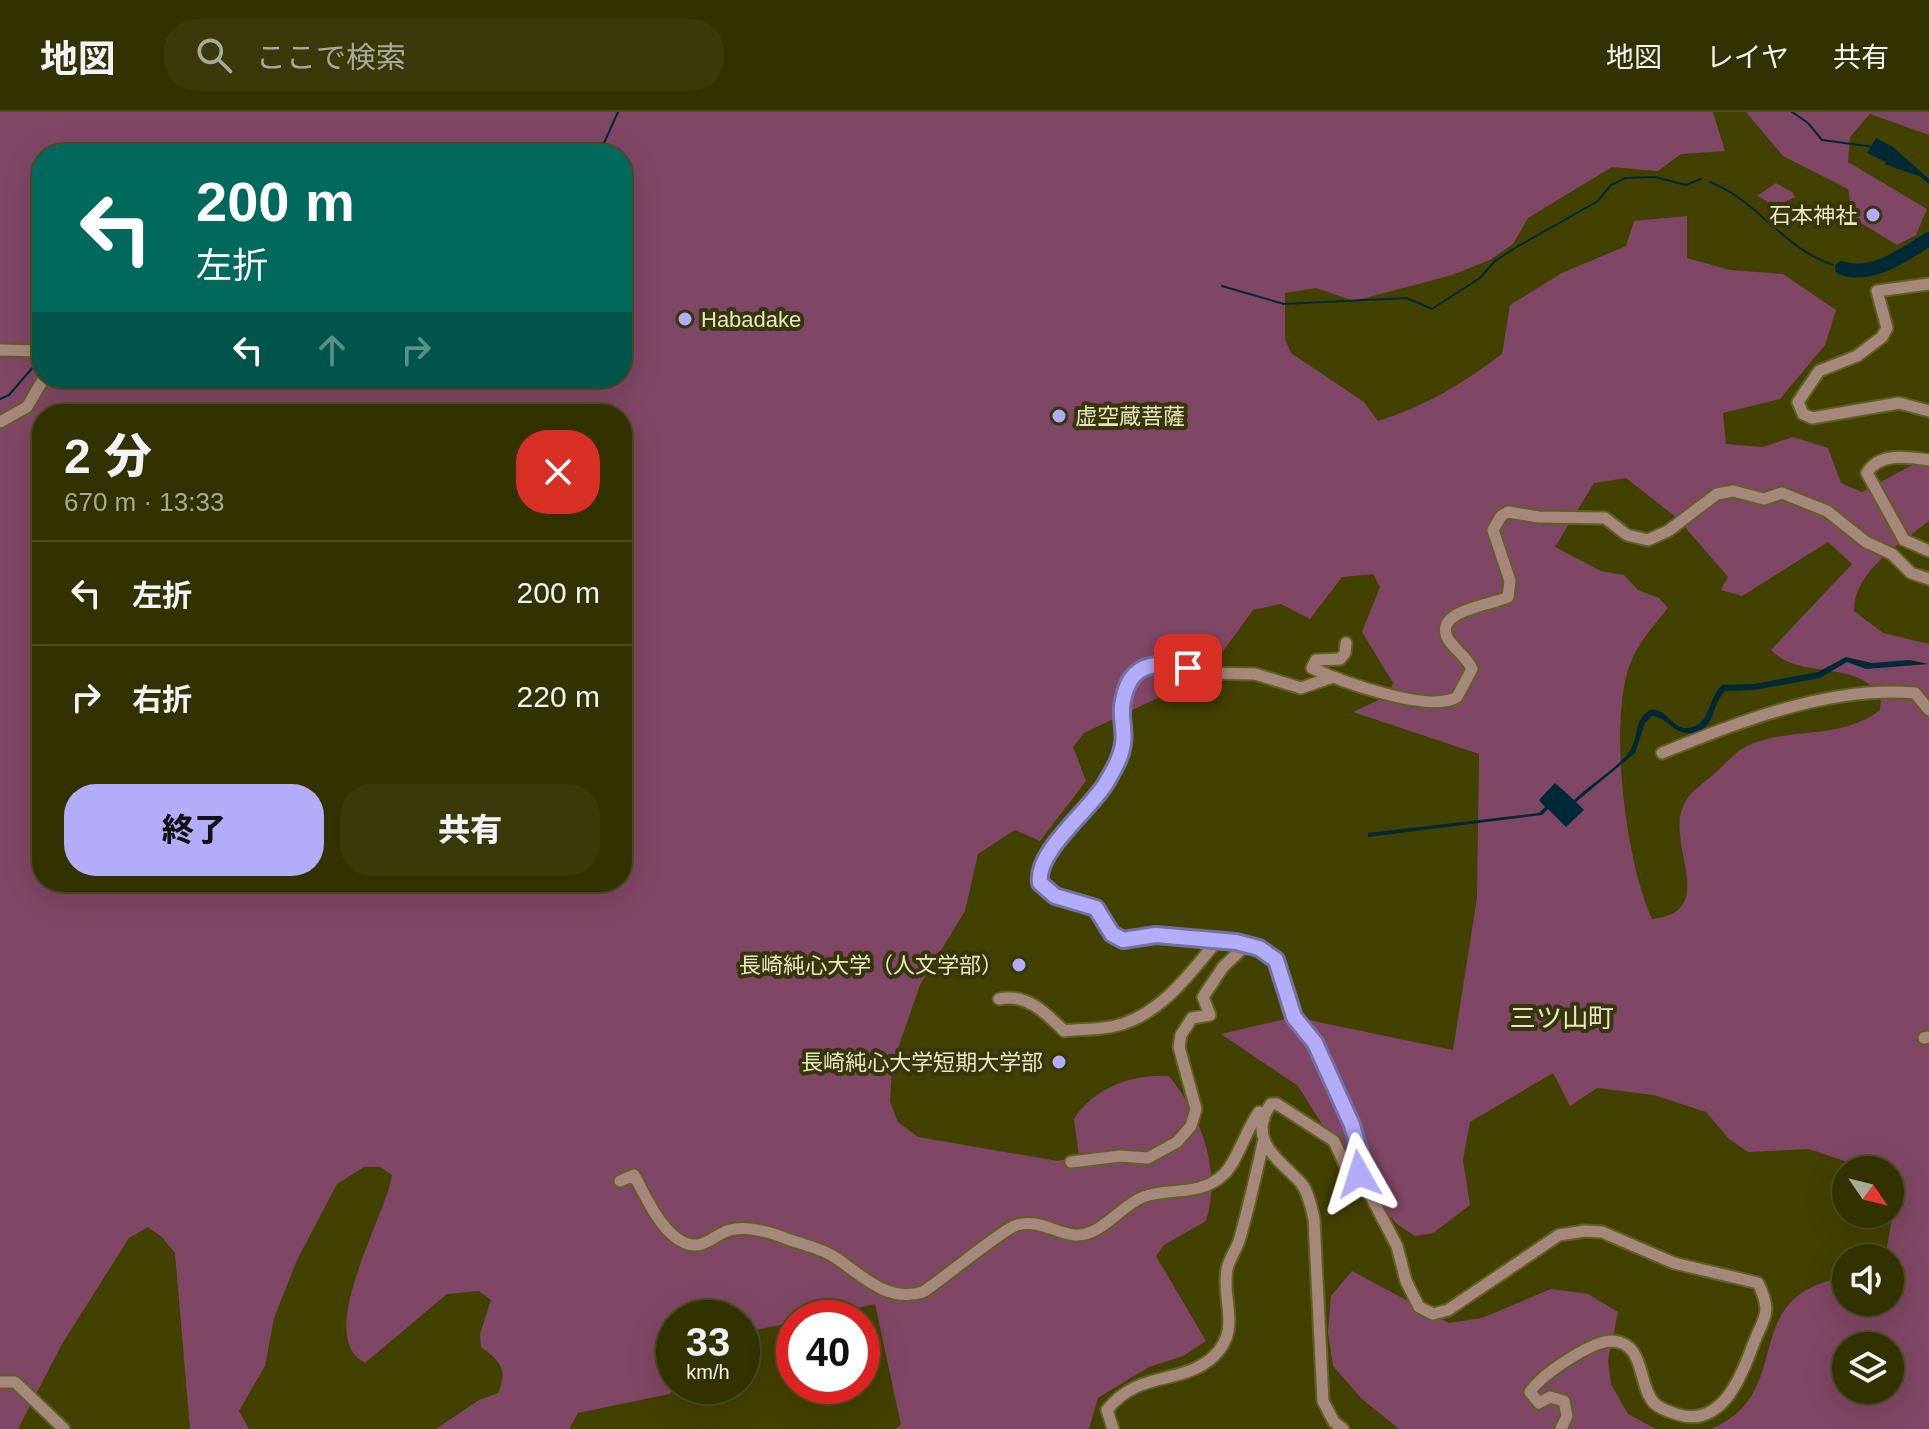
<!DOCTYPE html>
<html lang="ja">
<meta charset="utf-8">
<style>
body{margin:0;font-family:Arial,"Noto Sans JP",sans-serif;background:#3a390a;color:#f1f3f6;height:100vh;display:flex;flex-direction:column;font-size:30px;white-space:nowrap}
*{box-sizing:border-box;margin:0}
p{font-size:26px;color:#a8a999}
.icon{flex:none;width:44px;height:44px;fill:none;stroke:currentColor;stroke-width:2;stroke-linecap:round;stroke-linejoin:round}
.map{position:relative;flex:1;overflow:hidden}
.side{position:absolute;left:32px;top:292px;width:600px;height:488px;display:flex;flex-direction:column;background:#323100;border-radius:32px;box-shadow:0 8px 32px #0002,0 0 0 2px #4d4c22}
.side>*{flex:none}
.hud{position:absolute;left:32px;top:32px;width:600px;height:244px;border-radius:32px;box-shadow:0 8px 32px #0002,0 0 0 2px #4d4c22;background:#00695c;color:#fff;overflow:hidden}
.needle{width:52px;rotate:125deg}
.tools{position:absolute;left:1832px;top:1044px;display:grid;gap:16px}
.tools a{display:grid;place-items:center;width:72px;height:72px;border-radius:50%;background:#323100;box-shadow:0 8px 32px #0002,0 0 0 2px #4d4c22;font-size:40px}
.speed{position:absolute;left:656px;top:1188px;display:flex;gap:16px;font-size:40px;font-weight:700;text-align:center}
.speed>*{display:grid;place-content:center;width:104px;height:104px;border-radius:50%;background:#323100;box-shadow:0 8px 32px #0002,0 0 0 2px #4d4c22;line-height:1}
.speed small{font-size:20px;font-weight:400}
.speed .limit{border:12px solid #d22;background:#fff;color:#111}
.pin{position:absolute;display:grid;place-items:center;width:68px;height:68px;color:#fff;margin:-34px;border-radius:16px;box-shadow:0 4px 12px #0006}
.me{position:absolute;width:88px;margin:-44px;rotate:354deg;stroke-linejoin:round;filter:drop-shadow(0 0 6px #0008)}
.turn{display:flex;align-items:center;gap:28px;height:168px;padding:0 32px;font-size:36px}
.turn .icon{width:104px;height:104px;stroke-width:2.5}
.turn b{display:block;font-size:56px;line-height:68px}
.lanes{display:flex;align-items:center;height:76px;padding:0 32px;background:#0003;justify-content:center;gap:40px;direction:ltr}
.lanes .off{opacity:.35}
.round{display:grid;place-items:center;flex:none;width:84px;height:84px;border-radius:32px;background:#3a390a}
.overview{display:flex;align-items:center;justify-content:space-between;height:136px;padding:0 32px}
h1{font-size:48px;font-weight:800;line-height:60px}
.button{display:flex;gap:16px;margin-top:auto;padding:16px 32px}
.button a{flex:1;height:92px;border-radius:32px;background:#b3adf9;color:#111;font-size:32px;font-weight:800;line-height:92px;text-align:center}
.button a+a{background:#3a390a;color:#f1f3f6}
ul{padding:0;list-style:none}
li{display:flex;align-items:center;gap:24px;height:104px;padding:0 32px;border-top:2px solid #4d4c22}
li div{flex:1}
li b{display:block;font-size:30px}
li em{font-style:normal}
header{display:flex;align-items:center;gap:48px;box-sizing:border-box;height:112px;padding:0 40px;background:#323100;border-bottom:2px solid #4d4c22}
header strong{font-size:38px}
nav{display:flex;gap:44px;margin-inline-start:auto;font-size:28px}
.search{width:560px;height:72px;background:#3a390a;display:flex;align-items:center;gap:20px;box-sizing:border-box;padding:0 28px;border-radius:32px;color:#a8a999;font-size:30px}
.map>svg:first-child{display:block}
</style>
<header>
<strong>地図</strong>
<div class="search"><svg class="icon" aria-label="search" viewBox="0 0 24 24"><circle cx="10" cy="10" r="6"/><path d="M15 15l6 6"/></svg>ここで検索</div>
<nav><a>地図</a><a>レイヤ</a><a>共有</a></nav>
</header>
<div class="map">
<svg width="1929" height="1317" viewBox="0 0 1929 1317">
<rect width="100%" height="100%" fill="#434100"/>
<path fill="#7f4765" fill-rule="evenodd" d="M0 0H1713L1725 39 1681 42 1658 59 1612 55 1528 106 1513 132 1490 148 1452 163 1354 189 1316 176 1285 181V227L1291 241 1364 290 1378 309C1426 294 1462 272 1502 242L1510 193 1562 161 1626 134 1634 109 1687 104V146L1730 158 1783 162 1836 198 1825 233 1780 287 1723 301 1726 332 1763 335 1793 325 1828 336 1841 371 1862 380 1929 344V409C1900 432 1854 459 1854 499L1883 521 1929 532V1317H1711C1783 1287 1753 1216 1800 1182 1812 1173 1832 1168 1846 1163V1190H1890V1146H1885L1899 1068 1890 1064V1058H1871L1809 1037 1748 1040 1729 1027 1706 1000 1654 983 1597 976 1570 994 1553 961 1470 1010 1463 1048 1470 1093 1433 1121 1415 1124 1398 1113 1357 1068 1298 974 1221 922 1294 905 1453 938 1477 786 1479 642 1353 600 1389 583 1393 571 1362 520 1380 475 1373 462 1342 465 1310 507 1281 492 1253 498 1221 542 1183 574 1084 621 1073 635 1086 669 1040 729 1015 718 978 742 965 799 920 873 892 954 890 990 898 1010 918 1025 1058 1049 1079 1044 1074 1007C1095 975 1132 962 1169 964 1201 1004 1222 1058 1206 1109L1164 1133 1156 1144 1206 1229 1183 1244 1149 1255 1098 1286 1089 1317H895L901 1313 875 1192 813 1206H794V1210L742 1221V1206H674V1274H678L669 1282 578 1301 569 1317H436L479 1288 498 1281C509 1258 499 1248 481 1235L480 1222 491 1188 479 1179 447 1182 365 1251C313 1225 386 1104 392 1063L380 1055H364L337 1072 297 1148 274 1206 265 1254 239 1299 249 1317H190L175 1141 162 1125 148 1115 129 1126 62 1232 18 1317H0ZM42 42H622V266H42ZM42 302H622V770H42ZM1626 366 1677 406 1728 465 1721 478 1742 484 1828 430 1852 452 1771 538C1802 569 1854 546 1881 584L1880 598C1840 629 1790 614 1747 634 1735 640 1724 653 1714 662 1706 669 1694 677 1687 687 1659 727 1724 799 1652 807 1626 751 1608 611 1630 552 1638 531 1654 513 1668 496L1659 486 1638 478 1624 463 1601 459 1555 435 1594 371ZM1846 1234H1890V1278H1846Z
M1746 0H1929V23L1870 2 1850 25 1848 50 1927 97 1916 123 1897 133 1853 106 1848 77 1783 44Z
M1776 71 1792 80 1795 85 1771 97 1767 89 1757 84Z
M1352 1159 1449 1211 1482 1206 1551 1177 1588 1182 1618 1200 1608 1249 1611 1272 1628 1302 1656 1317H1399L1362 1287 1333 1254 1328 1221 1331 1184Z"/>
<path fill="#002938" d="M1876 26 1893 35 1929 67V72L1919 64 1884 52 1886 50 1867 41Z
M1846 545 1872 551 1909 548 1929 552 1866 557 1847 550 1820 566 1754 578 1725 579C1711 592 1716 619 1691 621 1674 623 1667 605 1652 604L1645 611 1635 641 1576 690 1584 698 1566 715 1548 697 1542 703 1368 725V721L1539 701 1545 695 1539 688 1555 671 1574 688C1588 674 1623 652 1631 637 1639 623 1634 607 1650 598 1667 595 1672 618 1688 616 1711 614 1708 585 1722 573L1754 572 1818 560Z"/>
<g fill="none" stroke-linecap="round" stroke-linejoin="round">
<path stroke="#002938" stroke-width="2" d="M1792 0 1808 11 1822 28 1874 35
M599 42 618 0
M1710 70C1757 88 1784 137 1833 153
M1222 174 1284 192 1407 186 1432 197 1480 166 1495 149 1515 136 1598 89 1611 73 1626 66 1655 65 1686 73 1701 67
M0 287 9 283 40 247"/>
<path stroke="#002938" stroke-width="14" d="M1842 156C1872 167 1905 142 1929 127"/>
<g stroke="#615f23" stroke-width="15">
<path id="minor" d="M1929 172 1877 179 1887 216 1882 225 1857 244 1819 259 1798 290 1803 302 1812 306 1899 291 1929 299
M0 238 42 239
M0 310 27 295 44 266
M1929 348C1909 345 1879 340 1867 361L1904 428 1929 439
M1346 531 1345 541 1340 547 1316 548 1312 556C1340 569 1430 602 1457 585L1472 557C1467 545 1455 538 1448 527 1432 498 1493 493 1508 485L1510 469 1493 418 1501 404 1508 400 1539 405 1605 406 1627 423 1648 428 1668 419 1717 382 1733 379 1764 387 1782 381 1827 399 1866 430 1892 442 1911 461 1929 467
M1333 565 1301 576 1255 562 1208 561 1159 550 1148 552 1139 558 1126 581 1120 645 1100 682 1048 741 1039 765 1046 779 1090 792 1101 801 1112 822 1123 828 1156 823 1236 830 1259 836 1276 848 1294 905 1315 931 1352 1013 1363 1051 1359 1062H1349L1334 1029 1277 992H1271C1245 1028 1281 1049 1301 1071 1309 1081 1311 1095 1314 1107L1323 1289 1334 1310 1343 1317
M1662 641C1739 610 1831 573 1915 581L1929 598
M999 887C1027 881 1046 901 1064 919 1080 917 1099 918 1115 914 1159 904 1189 863 1216 830
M1924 926 1929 925
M1071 1050 1120 1044 1148 1046 1177 1030 1191 1014 1196 997 1179 935 1181 923 1192 906 1210 903 1203 885 1223 855 1246 833
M1359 1062 1397 1134 1406 1169 1419 1195 1433 1202 1448 1198 1559 1123 1585 1119 1602 1120 1674 1151 1758 1171C1773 1202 1764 1204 1753 1233 1741 1266 1721 1317 1676 1302 1670 1300 1659 1296 1654 1291 1637 1272 1646 1231 1612 1229 1591 1229 1541 1263 1530 1280L1539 1291 1550 1285 1564 1289 1567 1304 1561 1317
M620 1069 634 1063C646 1085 661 1121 685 1131 704 1139 714 1122 730 1118 749 1113 773 1121 790 1128 805 1133 823 1137 836 1146 863 1164 887 1191 923 1180 940 1169 1003 1117 1017 1113 1040 1107 1054 1121 1075 1123 1101 1125 1120 1094 1143 1085 1169 1075 1199 1085 1223 1063 1237 1051 1246 1017 1259 1000L1264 1007
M0 1270H15L64 1317
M1113 1317 1107 1298C1139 1257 1183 1274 1214 1244 1242 1217 1221 1189 1227 1157 1229 1147 1236 1138 1239 1129 1249 1095 1256 1062 1264 1027"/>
</g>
<use href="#minor" stroke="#a5887b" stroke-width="11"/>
</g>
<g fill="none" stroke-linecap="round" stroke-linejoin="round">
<g stroke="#7470a2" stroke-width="20">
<path id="route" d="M1188 556C1152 548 1127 552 1122 595 1121 607 1125 620 1123 632 1121 646 1113 659 1106 671 1090 698 1035 740 1040 771L1055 784 1096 796 1112 822 1123 828 1156 823 1236 830 1259 836 1276 848 1294 905 1315 931 1352 1013 1363 1051 1359 1062"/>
</g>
<use href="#route" stroke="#b3adf9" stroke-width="14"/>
</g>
<g fill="#b3adf9" stroke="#38360d" stroke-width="3">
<circle cx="1873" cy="103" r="8"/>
<circle cx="685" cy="207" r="8"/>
<circle cx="1059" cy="304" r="8"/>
<circle cx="1019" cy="853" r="8"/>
<circle cx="1059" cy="950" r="8"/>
</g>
<g text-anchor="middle" stroke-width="8" stroke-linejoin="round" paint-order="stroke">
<g font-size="22" fill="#e7e7c2" stroke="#38360d" text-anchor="end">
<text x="1857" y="111">石本神社</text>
<text x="701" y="215" text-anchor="start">Habadake</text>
<text x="1075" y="312" text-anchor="start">虚空蔵菩薩</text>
<text x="1003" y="861">長崎純心大学（人文学部）</text>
<text x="1043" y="958">長崎純心大学短期大学部</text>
</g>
<g font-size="26" fill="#e7e7c2" stroke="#38360d">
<text x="1562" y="915">三ツ山町</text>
</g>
</g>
</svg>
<div class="tools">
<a><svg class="needle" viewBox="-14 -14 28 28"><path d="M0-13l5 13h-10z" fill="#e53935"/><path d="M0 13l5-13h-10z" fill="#a8a999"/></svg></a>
<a><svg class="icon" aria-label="sound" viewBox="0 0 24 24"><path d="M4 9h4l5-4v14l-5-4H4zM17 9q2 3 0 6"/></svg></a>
<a><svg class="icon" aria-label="layers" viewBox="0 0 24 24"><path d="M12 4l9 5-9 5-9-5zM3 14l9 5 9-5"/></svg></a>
</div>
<div class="speed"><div>33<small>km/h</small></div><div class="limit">40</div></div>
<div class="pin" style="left:1188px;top:556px;background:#d93025"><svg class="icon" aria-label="arrive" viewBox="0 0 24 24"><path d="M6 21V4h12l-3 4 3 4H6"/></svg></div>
<svg class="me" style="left:1359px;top:1062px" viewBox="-20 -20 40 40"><path d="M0-17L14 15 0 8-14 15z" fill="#b3adf9" stroke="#fff" stroke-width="4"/></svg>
<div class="hud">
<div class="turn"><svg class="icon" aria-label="left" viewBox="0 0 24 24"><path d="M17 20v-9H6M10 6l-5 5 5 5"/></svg><div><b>200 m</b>左折</div></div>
<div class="lanes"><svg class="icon" aria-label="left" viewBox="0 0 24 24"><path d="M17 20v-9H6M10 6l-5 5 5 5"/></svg><svg class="icon off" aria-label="ahead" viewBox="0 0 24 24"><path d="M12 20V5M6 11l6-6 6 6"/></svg><svg class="icon off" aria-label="right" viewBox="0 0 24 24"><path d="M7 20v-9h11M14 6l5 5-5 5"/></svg></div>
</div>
<section class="side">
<div class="overview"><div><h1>2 分</h1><p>670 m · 13:33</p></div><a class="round" style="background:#d93025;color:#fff"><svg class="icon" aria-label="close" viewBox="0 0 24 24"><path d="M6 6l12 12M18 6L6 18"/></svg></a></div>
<ul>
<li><svg class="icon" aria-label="left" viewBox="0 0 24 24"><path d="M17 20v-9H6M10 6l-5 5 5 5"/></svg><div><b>左折</b></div><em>200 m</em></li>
<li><svg class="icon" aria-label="right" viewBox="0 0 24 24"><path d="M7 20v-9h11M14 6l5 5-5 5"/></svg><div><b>右折</b></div><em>220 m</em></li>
</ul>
<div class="button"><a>終了</a><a>共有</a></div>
</section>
</div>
